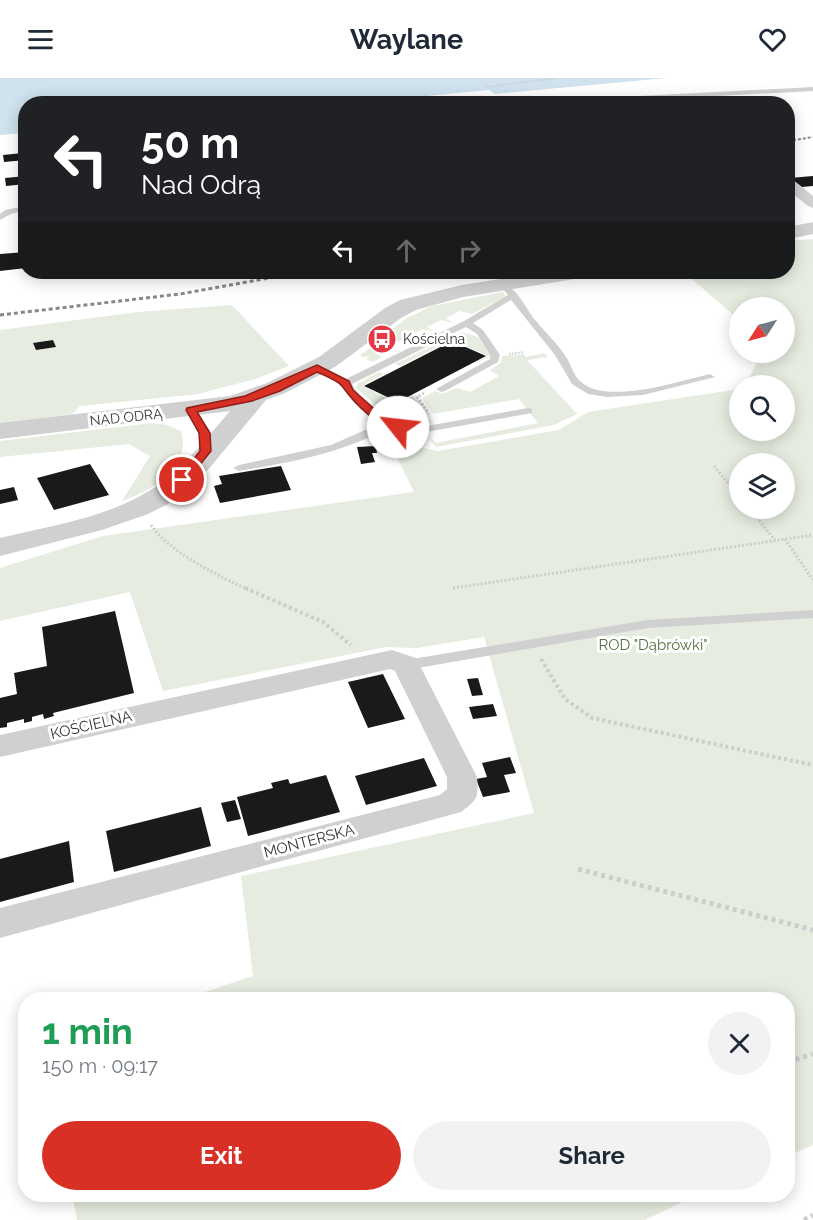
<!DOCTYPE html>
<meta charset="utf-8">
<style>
body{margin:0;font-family:Raleway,sans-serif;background:#f2f2f3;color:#1f2937;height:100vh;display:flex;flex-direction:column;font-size:22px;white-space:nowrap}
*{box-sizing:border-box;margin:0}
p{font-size:20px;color:#747a83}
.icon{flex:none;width:33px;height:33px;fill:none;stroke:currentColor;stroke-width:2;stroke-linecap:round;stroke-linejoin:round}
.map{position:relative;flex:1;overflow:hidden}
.drawer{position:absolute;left:18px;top:914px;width:777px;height:210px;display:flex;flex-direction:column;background:#fff;border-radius:24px;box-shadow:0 3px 15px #0003}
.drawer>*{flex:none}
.banner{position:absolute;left:18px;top:18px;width:777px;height:183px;border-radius:24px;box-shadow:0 3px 15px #0003;background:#202124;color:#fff;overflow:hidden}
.needle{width:39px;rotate:234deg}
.buttons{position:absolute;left:729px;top:219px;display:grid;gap:12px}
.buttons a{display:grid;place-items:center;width:66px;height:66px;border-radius:50%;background:#fff;box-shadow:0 3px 15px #0003;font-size:30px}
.pin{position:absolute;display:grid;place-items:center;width:51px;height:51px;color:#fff;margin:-26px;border:3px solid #fff;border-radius:50%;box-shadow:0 2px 6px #0007}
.me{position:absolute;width:66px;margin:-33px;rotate:299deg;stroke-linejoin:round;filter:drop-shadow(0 0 4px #0008)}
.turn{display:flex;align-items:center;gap:21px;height:126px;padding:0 24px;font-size:27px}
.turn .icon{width:78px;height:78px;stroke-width:2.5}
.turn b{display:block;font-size:42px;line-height:51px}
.lanes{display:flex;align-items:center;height:57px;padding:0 24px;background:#0003;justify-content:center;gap:30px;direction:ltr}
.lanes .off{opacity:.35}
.round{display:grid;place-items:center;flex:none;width:63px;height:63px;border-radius:32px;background:#f2f2f3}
.head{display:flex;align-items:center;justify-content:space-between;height:102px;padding:0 24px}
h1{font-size:36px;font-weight:700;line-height:45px;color:#1e9e55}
.primary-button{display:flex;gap:12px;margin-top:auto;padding:12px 24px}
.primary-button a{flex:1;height:69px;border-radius:36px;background:#d93025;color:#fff;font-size:24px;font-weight:700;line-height:69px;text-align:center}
.primary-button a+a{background:#f2f2f3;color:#1f2937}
header{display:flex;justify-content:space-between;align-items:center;height:78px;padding:0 24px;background:#fff;font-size:27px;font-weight:700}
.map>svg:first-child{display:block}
</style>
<header><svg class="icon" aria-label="menu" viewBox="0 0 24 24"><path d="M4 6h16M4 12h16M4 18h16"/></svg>Waylane<svg class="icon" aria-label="heart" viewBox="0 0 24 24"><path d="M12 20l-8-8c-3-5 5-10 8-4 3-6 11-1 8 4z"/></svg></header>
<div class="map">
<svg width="813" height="1142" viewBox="0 0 813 1142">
<rect width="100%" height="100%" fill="#fff"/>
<path fill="#e6ecdf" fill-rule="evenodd" d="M813 161V1067L788 1078V921H184L253 898 241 798 534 735 484 559 417 570 386 569 163 613 130 514 0 543V490L103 458 414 414 393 371 377 360 438 373 559 352 588 334 739 311 740 352H784V308L746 307 761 275 784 274V230H740L739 242 684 194H788V163ZM740 386H784V430H740Z
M503 214 506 218 503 220 472 236 460 233 446 240 453 245 441 242 427 249 434 254 423 251 408 259 415 262 413 264 404 261 386 269 393 274 381 271 375 275 382 279 373 284 366 281 371 278 361 279V276L385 260 383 258 407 240 432 228Z
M232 227 289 288 255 301 198 316 80 328 72 336 0 346V252L138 234Z
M461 254 478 259 490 277 488 280 476 284 488 278 452 262 400 288 395 286Z
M544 275 548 279 527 282 577 336 554 347 436 369 427 357 436 365 538 345 519 321 433 336 422 320 435 313 442 316 457 310 470 314 499 298 490 292 501 285 502 278 524 276 526 279Z
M379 294 384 296 362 308 398 326 413 318 433 345C401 351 379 330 356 310L357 306Z
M153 345 167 347 181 353C192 389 151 414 122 423L150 378 129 366 0 379V363Z
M72 1116H699L645 1142H77Z"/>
<path fill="#cfe2ee" d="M0 0H666L495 16 489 12 342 26H26L25 55 0 57Z"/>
<path fill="#1a1a1a" d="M26 71V82L4 84 3 77 23 75V72Z
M26 98V106L6 108 5 100Z
M813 98V108L802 109 790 100Z
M26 174V190L0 193V176Z
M53 262 56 269 36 272 33 265Z
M452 263 486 278 398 324 364 308Z
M376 368 377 375H372L375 384 361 386 357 369Z
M90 386 109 417 54 432 37 400Z
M281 388 291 412 220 425 214 408 222 406 219 398Z
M14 409 18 422 0 426V412Z
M115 533 134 615 53 635 54 638 44 641 43 636 32 639V643L24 645V641L7 645V649L0 650V620L17 616 14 595 47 588 42 549Z
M383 596 405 641 368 650 348 604Z
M478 600 483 617 472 618 467 601Z
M493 626 497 638 473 641 469 629Z
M510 679 516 695 504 697 510 714 483 719 476 701 487 699 482 685Z
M424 680 437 708 366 727 355 698Z
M326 697 340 734 248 758 237 719 273 710 271 705 288 701 290 706Z
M235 722 241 741 227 744 221 725Z
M201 729 211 768 114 794 106 753Z
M69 763 74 804 0 824V781Z"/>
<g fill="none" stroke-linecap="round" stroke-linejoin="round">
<path stroke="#cdcdcd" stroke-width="2" stroke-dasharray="1.5 1.5" stroke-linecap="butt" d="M485 7 487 9 557 0
M509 276 524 274"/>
<path stroke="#cdcdcd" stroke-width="3" stroke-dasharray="2 2" stroke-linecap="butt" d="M424 315 417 319 429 336
M714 388 740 419
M749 430 775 462
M151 447C169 474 220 499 249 512
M785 461 813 502
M453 510 813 457"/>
<path stroke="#cdcdcd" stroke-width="4" stroke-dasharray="3 3" stroke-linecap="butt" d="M245 510 323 544 351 567
M541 581 565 621 592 640 813 687"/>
<path stroke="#cdcdcd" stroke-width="5" stroke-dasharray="4 4" stroke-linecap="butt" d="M578 791 813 852
M788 984 813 976
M804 1142 813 1137"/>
<path fill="#d0d0d0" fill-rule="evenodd" d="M813 9V13L570 26H485Z
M26 128V132L11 136 0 142V136L5 132Z
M507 208C520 214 527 233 536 243 546 255 558 266 566 279 571 286 573 297 580 303 605 328 679 303 710 296L715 299 643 317 607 319 588 316 572 306 555 277 511 222 473 245 483 252 500 277 498 284 445 313 441 314 436 311 490 281V277L477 256 466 249 352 306 362 321 380 336 393 343 415 350 528 330 532 331V335L415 356 390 349C343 375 292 384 239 393L233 390 239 387 331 367 381 345 354 325 342 307 314 292V288H320L346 301 464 243 508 217 503 211Z
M813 532V540L648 550 406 592 399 587 406 582 648 542Z"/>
<path fill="#d0d0d0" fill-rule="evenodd" d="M788 101 793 102 813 118V130L808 128 788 112Z
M392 572 416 580 477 699C479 720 477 722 461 734L0 860V830L440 717 447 711V699L395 593 390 591 0 679V657Z"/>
<path fill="#d0d0d0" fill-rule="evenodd" d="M813 144V156L788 161V149Z
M545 194H591L588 198 581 200 463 219 416 232 401 240 335 289 285 315 266 322 207 393 168 426 148 436 102 452 0 478V460C57 446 121 438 167 400 191 381 210 356 230 333L0 361V345L230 318 267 305 319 279 385 230 400 222 462 207Z"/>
<path stroke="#888" stroke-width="2" stroke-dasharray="3 2" stroke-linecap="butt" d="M788 63 813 59"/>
<path stroke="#888" stroke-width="3" stroke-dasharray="4 3" stroke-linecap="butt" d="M0 237 180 216 302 194"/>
</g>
<path fill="#d93025" stroke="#8d1f18" stroke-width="1.5" d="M317 287 349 303 353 312 379 335 402 347V351C380 354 353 323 342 308 337 302 324 297 317 294L280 313 252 323 197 334 210 355 211 373 186 404H178L177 402 200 373 199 355 186 332 187 330 245 318Z"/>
<defs>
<g id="bus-disc" transform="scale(1.5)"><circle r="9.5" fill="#e63946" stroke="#fff"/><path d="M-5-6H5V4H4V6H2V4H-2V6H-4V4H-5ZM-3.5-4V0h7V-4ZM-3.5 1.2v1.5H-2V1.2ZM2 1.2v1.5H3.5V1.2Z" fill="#fff"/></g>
</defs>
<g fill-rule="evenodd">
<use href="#bus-disc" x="382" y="261"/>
</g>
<g text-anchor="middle" stroke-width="6" stroke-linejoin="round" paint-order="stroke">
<g font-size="14" fill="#333" stroke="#fff" text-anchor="start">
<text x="403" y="266">Kościelna</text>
</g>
<g font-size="14" fill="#333" stroke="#fff">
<text transform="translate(126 339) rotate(-6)" y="5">NAD ODRĄ</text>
</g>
<g font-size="15" fill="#56703f" stroke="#fff">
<text x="653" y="572">ROD "Dąbrówki"</text>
</g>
<g font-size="15" fill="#333" stroke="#fff">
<text transform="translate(91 647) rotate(-13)" y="5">KOŚCIELNA</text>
<text transform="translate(309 763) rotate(-15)" y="5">MONTERSKA</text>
</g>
</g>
</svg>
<div class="buttons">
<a><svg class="needle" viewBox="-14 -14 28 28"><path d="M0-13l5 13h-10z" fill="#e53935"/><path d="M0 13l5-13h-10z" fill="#747a83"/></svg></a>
<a><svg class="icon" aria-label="search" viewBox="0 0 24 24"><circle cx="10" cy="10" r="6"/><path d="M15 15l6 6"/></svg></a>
<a><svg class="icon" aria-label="layers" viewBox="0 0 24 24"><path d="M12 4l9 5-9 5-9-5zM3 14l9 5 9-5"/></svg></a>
</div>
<div class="pin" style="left:182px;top:402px;background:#d93025"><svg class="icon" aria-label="arrive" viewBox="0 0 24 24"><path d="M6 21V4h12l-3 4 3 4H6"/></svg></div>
<svg class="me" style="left:398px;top:349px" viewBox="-20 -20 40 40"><circle r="19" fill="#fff"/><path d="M0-13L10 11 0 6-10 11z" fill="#d93025"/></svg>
<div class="banner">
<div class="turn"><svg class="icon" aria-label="left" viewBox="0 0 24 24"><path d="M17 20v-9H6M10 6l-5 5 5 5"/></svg><div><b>50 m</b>Nad Odrą</div></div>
<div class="lanes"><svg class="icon" aria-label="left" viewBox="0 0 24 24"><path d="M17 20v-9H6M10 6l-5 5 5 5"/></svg><svg class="icon off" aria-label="ahead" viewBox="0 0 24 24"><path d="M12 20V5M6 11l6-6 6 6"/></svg><svg class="icon off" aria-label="right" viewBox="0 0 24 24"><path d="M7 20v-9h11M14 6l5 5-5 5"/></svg></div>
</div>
<section class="drawer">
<div class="head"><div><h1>1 min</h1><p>150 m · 09:17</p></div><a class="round"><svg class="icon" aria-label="close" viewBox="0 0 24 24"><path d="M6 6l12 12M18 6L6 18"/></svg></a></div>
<div class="primary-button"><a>Exit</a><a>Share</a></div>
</section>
</div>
